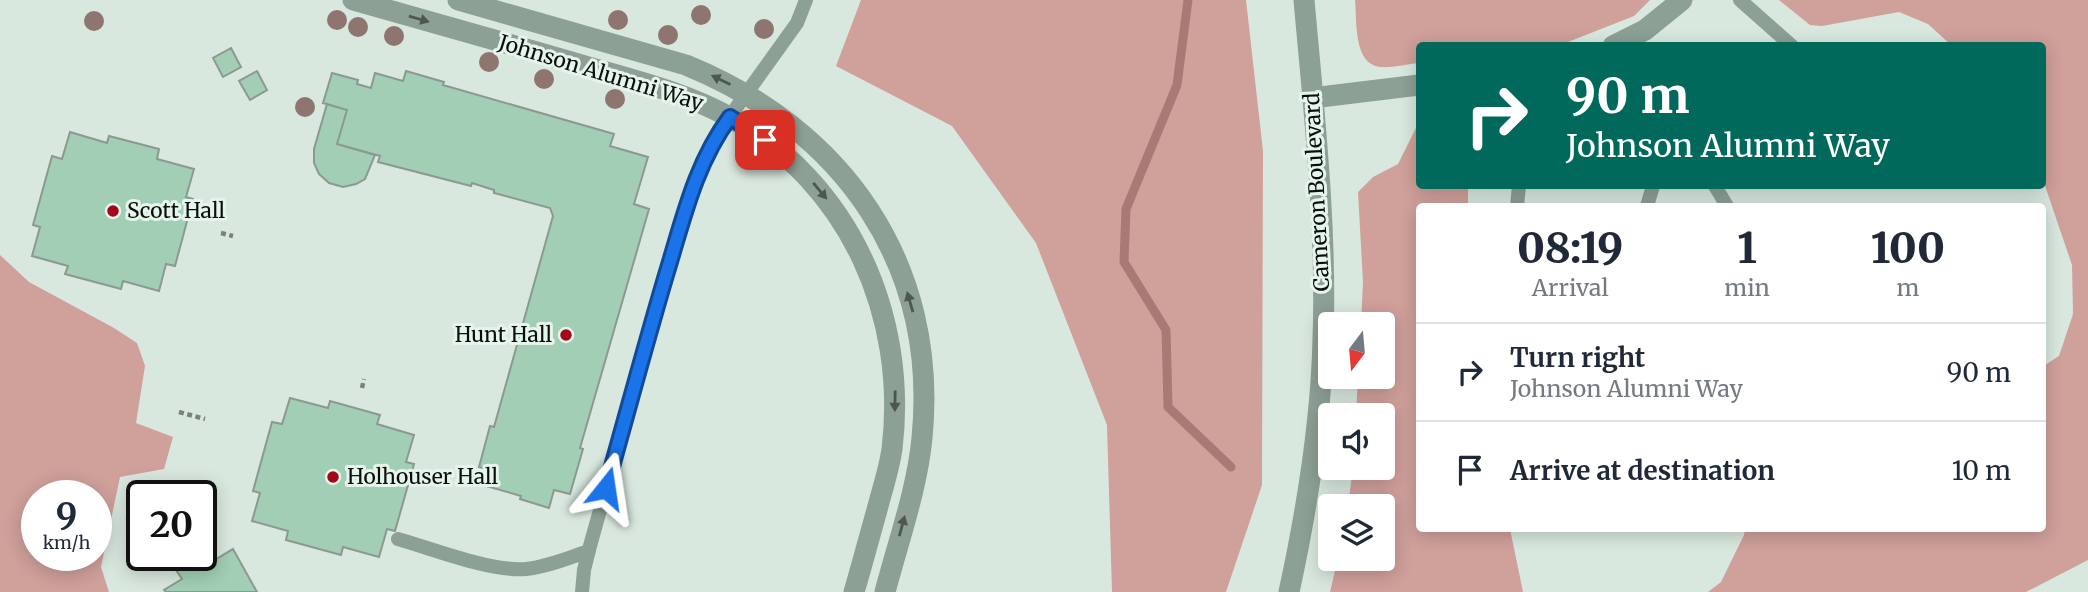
<!DOCTYPE html>
<style>
body{margin:0;font-family:Merriweather,serif;background:#f2f2f3;color:#1f2937;height:100vh;display:flex;flex-direction:column;font-size:26px;white-space:nowrap}
*{box-sizing:border-box;margin:0}
p{font-size:23px;color:#747a83}
.icon{flex:none;width:38px;height:38px;fill:none;stroke:currentColor;stroke-width:2;stroke-linecap:round;stroke-linejoin:round}
.map{position:relative;flex:1;overflow:hidden}
.sheet{position:absolute;left:1416px;top:203px;width:630px;height:329px;display:flex;flex-direction:column;background:#fff;border-radius:7px;box-shadow:0 4px 18px #0003}
.sheet>*{flex:none}
.banner{position:absolute;left:1416px;top:42px;width:630px;height:147px;border-radius:7px;box-shadow:0 4px 18px #0003;background:#00695c;color:#fff;overflow:hidden}
.needle{width:46px;rotate:196deg}
.controls{position:absolute;left:1318px;top:312px;display:grid;gap:14px}
.controls a{display:grid;place-items:center;width:77px;height:77px;border-radius:7px;background:#fff;box-shadow:0 4px 18px #0003;font-size:35px}
.speed{position:absolute;left:21px;top:480px;display:flex;gap:14px;font-size:35px;font-weight:700;text-align:center}
.speed>*{display:grid;place-content:center;width:91px;height:91px;border-radius:50%;background:#fff;box-shadow:0 4px 18px #0003;line-height:1}
.speed small{font-size:18px;font-weight:400}
.speed .limit{border:4px solid #111;border-radius:10px;background:#fff;color:#111}
.pin{position:absolute;display:grid;place-items:center;width:60px;height:60px;color:#fff;margin:-30px;border-radius:14px;box-shadow:0 4px 10px #0006}
.me{position:absolute;width:77px;margin:-38px;rotate:15deg;stroke-linejoin:round;filter:drop-shadow(0 0 5px #0008)}
.turn{display:flex;align-items:center;gap:24px;height:147px;padding:0 35px;font-size:32px}
.turn .icon{width:91px;height:91px;stroke-width:2.5}
.turn b{display:block;font-size:49px;line-height:60px}
.eta{display:flex;justify-content:space-evenly;align-items:center;height:119px;text-align:center}
.eta b{font-size:42px;font-weight:800;line-height:49px}
ul{padding:0;list-style:none}
li{display:flex;align-items:center;gap:21px;height:98px;padding:0 35px;border-top:2px solid #e0e1e3}
li div{flex:1}
li b{display:block;font-size:26px}
li em{font-style:normal}
.map>svg:first-child{display:block}
</style>
<div class="map">
<svg width="2088" height="592" viewBox="0 0 2088 592">
<rect width="100%" height="100%" fill="#d9e8df"/>
<path fill="#d0a09b" fill-rule="evenodd" d="M861 0H1246L1263 151 1262 485 1226 592H1112L1107 425 1036 243 952 126 836 66Z
M1355 0H1650L1634 16 1563 44 1419 46V63C1407 64 1393 68 1380 67 1353 64 1357 20 1355 0Z
M1779 0H2088V560L2026 592H1708L1721 582 1744 535 1745 529 2042 528V367L2059 356 2073 314 2072 265 2042 177V46L1951 45 1928 24 1899 12 1822 26 1810 25Z
M1419 122V186H1468V206H1419V528L1510 529 1523 592H1330L1338 558H1382V506H1348L1353 467H1382V415H1356L1358 376H1382V324H1361L1363 282 1358 192 1373 177 1398 164Z
M0 255 29 282 114 328 137 343 145 366 136 423 173 437 164 469 120 477 101 567 109 592H0ZM96 495V555H37V495Z"/>
<g fill="none" stroke-linecap="round" stroke-linejoin="round">
<path stroke="#a87a76" stroke-width="9" d="M1188 0 1177 85 1126 209 1124 262 1166 330 1168 407 1231 467"/>
</g>
<path fill="#a2ceb5" stroke="#8b9991" stroke-width="2" d="M231 48 241 67 223 77 213 58Z
M257 71 267 90 250 100 239 81Z
M406 71 444 82 443 85 614 134 610 146 648 157 634 204 649 209 580 448 583 449 570 494 554 490 549 508 520 499 521 496 483 485 487 469 479 467 490 426 494 427 553 216 550 208 494 193V190L472 183 471 186 378 162 380 156 337 144 347 110 323 103 332 73 358 80 357 84 371 88 375 73 403 81Z
M327 104 347 110 337 144 375 155 365 179 356 184 343 187 329 183 319 174 314 163V149Z
M70 132 107 143 109 136 159 149 157 159 194 169 186 197 193 199 175 266 166 264 159 291 123 281 121 289 65 274 68 266 32 256 40 227 33 225 52 156 62 159Z
M290 398 328 408 330 401 380 415 377 424 414 435 406 462 414 464 395 531 387 529 379 557 343 547 341 555 286 540 288 531 252 521 260 493 253 491 272 422 282 424Z
M233 549 257 592H166L164 590 182 579 176 570 208 551 213 561Z"/>
<g fill="none" stroke-linecap="round" stroke-linejoin="round">
<path stroke="#78827c" stroke-width="4.5" stroke-dasharray="5 3.5" stroke-linecap="butt" d="M221 233 233 236
M362 388 364 379
M179 412 205 419
M126 517 142 519"/>
<path stroke="#8da095" stroke-width="14" d="M1740 0 1792 46
M1715 186 1727 206
M1517 206 1519 186
M1647 206 1653 186
M398 539C433 549 491 572 526 569 547 567 568 558 589 551
M582 592 584 570 590 546 655 313 698 171 723 126 797 23 806 0"/>
<path stroke="#8da095" stroke-width="21" d="M1613 46 1645 30 1682 0
M1312 98 1419 85"/>
<path stroke="#8da095" stroke-width="21" d="M353 0C430 22 506 43 582 65 633 80 685 92 731 118 850 183 908 317 892 449 889 470 882 490 877 510 869 538 862 565 854 592
M458 0 686 65C843 129 939 264 922 438 917 490 898 542 885 592
M1289 592C1307 509 1321 424 1323 339 1327 227 1314 112 1304 0"/>
</g>
<g fill="#8e7570">
<circle cx="701" cy="15" r="10"/>
<circle cx="337" cy="20" r="10"/>
<circle cx="618" cy="20" r="10"/>
<circle cx="94" cy="21" r="10"/>
<circle cx="358" cy="27" r="10"/>
<circle cx="764" cy="29" r="10"/>
<circle cx="668" cy="35" r="10"/>
<circle cx="394" cy="36" r="10"/>
<circle cx="489" cy="62" r="10"/>
<circle cx="544" cy="79" r="10"/>
<circle cx="615" cy="99" r="10"/>
<circle cx="305" cy="107" r="10"/>
</g>
<defs><path id="oneway-solid" d="M-6-.8H1V-3.2L6.5 0L1 3.2V.8H-6Z" transform="scale(1.75)"/></defs>
<g fill="#4c5750">
<use href="#oneway-solid" transform="translate(419 19) rotate(16)"/>
<use href="#oneway-solid" transform="translate(721 80) rotate(-154)"/>
<use href="#oneway-solid" transform="translate(820 191) rotate(50)"/>
<use href="#oneway-solid" transform="translate(910 302) rotate(-106)"/>
<use href="#oneway-solid" transform="translate(895 401) rotate(91)"/>
<use href="#oneway-solid" transform="translate(902 526) rotate(-75)"/>
</g>
<g fill="none" stroke-linecap="round" stroke-linejoin="round">
<g stroke="#114b97" stroke-width="18">
<path id="route" d="M606 488C626 417 645 346 666 275 683 220 695 164 730 117L765 140"/>
</g>
<use href="#route" stroke="#1a73e8" stroke-width="12"/>
</g>
<g fill="#a3071b" stroke="#e6f5ec" stroke-width="2.5">
<circle cx="113" cy="211" r="7"/>
<circle cx="566" cy="335" r="7"/>
<circle cx="333" cy="477" r="7"/>
</g>
<g text-anchor="middle" stroke-width="6" stroke-linejoin="round" paint-order="stroke">
<g font-size="21" fill="#0a0e0c" stroke="#e6f5ec">
<text transform="translate(601 73) rotate(17)" y="7">Johnson Alumni Way</text>
<text transform="translate(1317 192) rotate(-93)" y="7">Cameron Boulevard</text>
</g>
<g font-size="21" fill="#0a0e0c" stroke="#e6f5ec" text-anchor="start">
<text x="127" y="218">Scott Hall</text>
<text x="552" y="342" text-anchor="end">Hunt Hall</text>
<text x="347" y="484">Holhouser Hall</text>
</g>
</g>
</svg>
<div class="controls">
<a><svg class="needle" viewBox="-14 -14 28 28"><path d="M0-13l5 13h-10z" fill="#e53935"/><path d="M0 13l5-13h-10z" fill="#747a83"/></svg></a>
<a><svg class="icon" aria-label="sound" viewBox="0 0 24 24"><path d="M4 9h4l5-4v14l-5-4H4zM17 9q2 3 0 6"/></svg></a>
<a><svg class="icon" aria-label="layers" viewBox="0 0 24 24"><path d="M12 4l9 5-9 5-9-5zM3 14l9 5 9-5"/></svg></a>
</div>
<div class="speed"><div>9<small>km/h</small></div><div class="limit">20</div></div>
<div class="pin" style="left:765px;top:140px;background:#d93025"><svg class="icon" aria-label="arrive" viewBox="0 0 24 24"><path d="M6 21V4h12l-3 4 3 4H6"/></svg></div>
<svg class="me" style="left:606px;top:488px" viewBox="-20 -20 40 40"><path d="M0-17L14 15 0 8-14 15z" fill="#1a73e8" stroke="#fff" stroke-width="4"/></svg>
<div class="banner">
<div class="turn"><svg class="icon" aria-label="right" viewBox="0 0 24 24"><path d="M7 20v-9h11M14 6l5 5-5 5"/></svg><div><b>90 m</b>Johnson Alumni Way</div></div>
</div>
<section class="sheet">
<div class="eta">
<div><b>08:19</b><p>Arrival</p></div>
<div><b>1</b><p>min</p></div>
<div><b>100</b><p>m</p></div>
</div>
<ul>
<li><svg class="icon" aria-label="right" viewBox="0 0 24 24"><path d="M7 20v-9h11M14 6l5 5-5 5"/></svg><div><b>Turn right</b><p>Johnson Alumni Way</p></div><em>90 m</em></li>
<li><svg class="icon" aria-label="arrive" viewBox="0 0 24 24"><path d="M6 21V4h12l-3 4 3 4H6"/></svg><div><b>Arrive at destination</b></div><em>10 m</em></li>
</ul>
</section>
</div>
